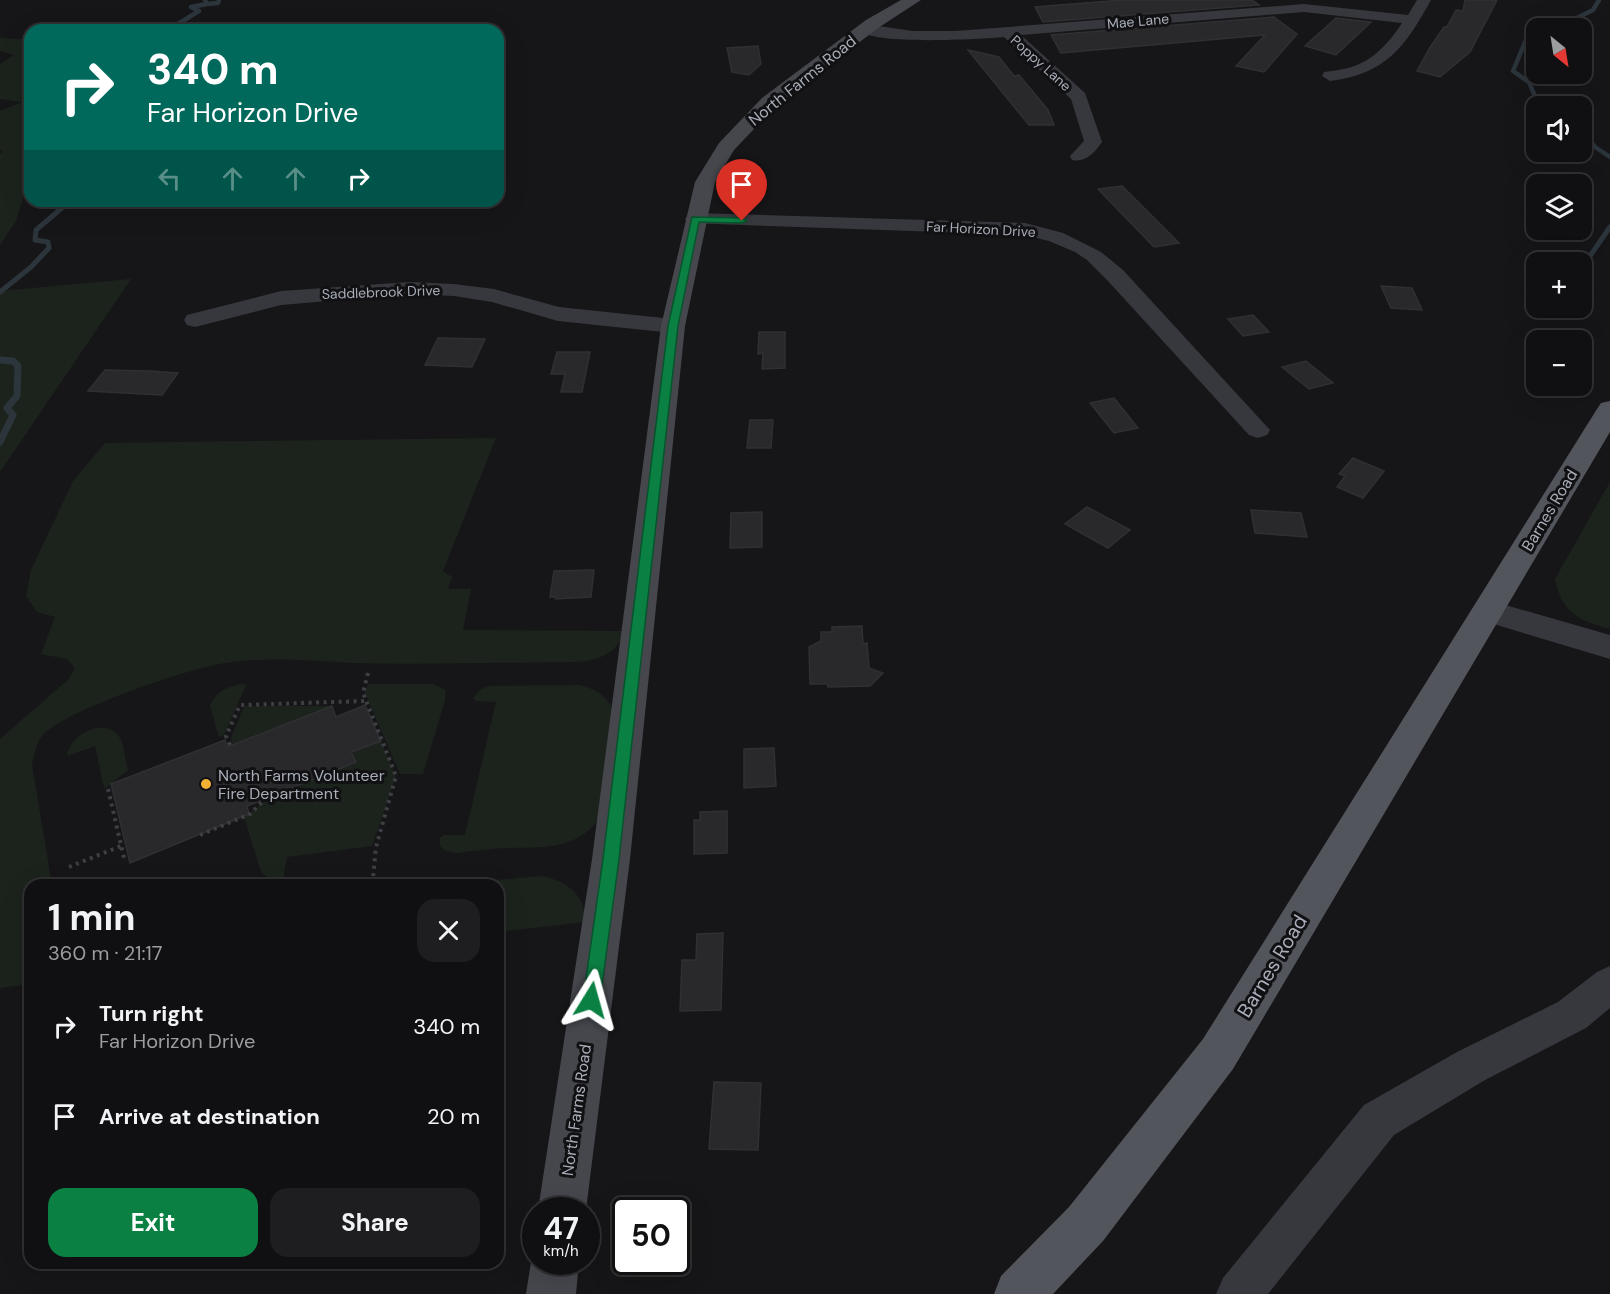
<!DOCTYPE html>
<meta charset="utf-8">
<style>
body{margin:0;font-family:"DM Sans",sans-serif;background:#1e1e20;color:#f1f3f6;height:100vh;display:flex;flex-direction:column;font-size:22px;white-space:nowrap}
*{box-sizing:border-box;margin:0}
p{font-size:20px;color:#9c9d9f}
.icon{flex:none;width:33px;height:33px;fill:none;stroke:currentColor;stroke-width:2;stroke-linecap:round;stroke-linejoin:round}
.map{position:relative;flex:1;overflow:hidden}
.sheet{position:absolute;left:24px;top:879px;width:480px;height:390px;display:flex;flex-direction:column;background:#101012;border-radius:18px;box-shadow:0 6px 24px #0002,0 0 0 2px #303032}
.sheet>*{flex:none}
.guide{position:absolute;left:24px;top:24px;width:480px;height:183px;border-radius:18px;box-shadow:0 6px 24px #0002,0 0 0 2px #303032;background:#00695c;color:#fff;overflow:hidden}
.needle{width:39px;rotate:150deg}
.buttons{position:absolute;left:1526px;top:18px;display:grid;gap:12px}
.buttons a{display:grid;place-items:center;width:66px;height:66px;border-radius:12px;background:#101012;box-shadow:0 6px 24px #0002,0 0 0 2px #303032;font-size:30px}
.speed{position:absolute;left:522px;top:1197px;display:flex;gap:12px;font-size:30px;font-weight:700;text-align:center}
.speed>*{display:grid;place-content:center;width:78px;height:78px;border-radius:50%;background:#101012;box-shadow:0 6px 24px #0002,0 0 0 2px #303032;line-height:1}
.speed small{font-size:15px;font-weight:400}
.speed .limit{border:3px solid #111;border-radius:9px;background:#fff;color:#111}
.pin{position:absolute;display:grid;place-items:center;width:51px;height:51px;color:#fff;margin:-62px -26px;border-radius:50% 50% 50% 0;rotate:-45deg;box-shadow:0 0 6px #0007}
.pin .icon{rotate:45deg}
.me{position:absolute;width:66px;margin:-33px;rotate:8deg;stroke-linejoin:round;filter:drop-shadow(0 0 4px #0008)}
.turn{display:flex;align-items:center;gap:21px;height:126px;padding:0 24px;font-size:27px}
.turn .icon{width:78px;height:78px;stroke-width:2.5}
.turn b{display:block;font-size:42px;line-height:51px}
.lanes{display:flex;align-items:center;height:57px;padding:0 24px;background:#0003;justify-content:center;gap:30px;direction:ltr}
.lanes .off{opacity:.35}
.round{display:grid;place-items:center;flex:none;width:63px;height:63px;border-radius:18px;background:#1e1e20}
.overview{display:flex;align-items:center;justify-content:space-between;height:102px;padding:0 24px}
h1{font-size:36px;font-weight:700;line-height:45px}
.primary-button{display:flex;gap:12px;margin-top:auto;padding:12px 24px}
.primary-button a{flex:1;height:69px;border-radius:18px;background:#0b8043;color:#fff;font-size:24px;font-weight:700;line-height:69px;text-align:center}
.primary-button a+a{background:#1e1e20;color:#f1f3f6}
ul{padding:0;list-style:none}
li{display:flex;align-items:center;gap:18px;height:90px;padding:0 24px}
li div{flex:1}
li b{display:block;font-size:22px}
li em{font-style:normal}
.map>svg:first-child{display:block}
</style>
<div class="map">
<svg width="1610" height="1294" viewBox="0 0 1610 1294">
<rect width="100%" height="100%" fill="#161618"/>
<path fill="#1c231d" d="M0 38 30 40V174L16 221 0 245V154L3 152 0 149V111L22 102 0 99V64L14 55 0 51Z
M131 279 0 472V291Z
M496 438 443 571 452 577 448 589H471L463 630 625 631C617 653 600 660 577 662 503 662 428 665 354 663 313 661 273 657 232 662 197 665 65 710 43 735 36 743 34 755 32 765L52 885H30V984L0 988V739L69 679 75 668 67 659 41 654 55 617 37 612 26 596 31 570 73 481 105 443Z
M1610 482V629C1578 620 1562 613 1555 579Z
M242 684 246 685 224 735 219 737 210 706C216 691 227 687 242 684Z
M368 684H433L445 690V700L423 774H400L365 693Z
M580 685C595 689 605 695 613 708L598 820C576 851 538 847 504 848 488 849 472 851 457 853L445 851 440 846V838L444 835H465L496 702 475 701 473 698 481 689 490 686Z
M244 706H332L232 744 231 738Z
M96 728C125 725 123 749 128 771 118 776 114 784 104 788L95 746 67 756C70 740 82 732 96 728Z
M381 741 396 776 372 846 287 857 283 879C273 882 265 878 260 869L244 817 272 796 355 763 351 752Z
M542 876C568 882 585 894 585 922L498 932V885H440Z"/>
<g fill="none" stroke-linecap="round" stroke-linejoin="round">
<path stroke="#2c353c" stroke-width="4.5" d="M207 4 218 3 219 0
M168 30 199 11 191 7 207 4 205 0
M1581 32 1583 30 1575 25 1573 20 1593 10 1599 0
M1536 37 1525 42 1513 71 1529 82 1539 106
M1581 130 1595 147 1610 157"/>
<path stroke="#2c353c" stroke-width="5" d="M1581 269 1610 227
M0 292 31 267 49 248 48 242 35 240 36 230 70 201"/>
<path stroke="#2c353c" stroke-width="7" d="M0 360 13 361 18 366 17 396 7 408 13 415 0 442"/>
</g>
<path fill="#29292c" stroke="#303034" stroke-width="1.5" d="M1123 0H1252L1259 5 1043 22 1035 7Z
M1465 0H1497L1470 52 1440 77 1417 71 1429 49 1444 27H1447L1456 10 1463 11Z
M1274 17 1297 34 1264 72 1236 66 1265 35 1061 53 1051 35Z
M1336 18 1371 22 1336 55 1305 46Z
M758 46 761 64 749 75 732 72 727 48Z
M968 50 999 57 1014 76 1019 75 1048 110 1054 125H1029Z
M1122 186 1179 243 1154 247 1098 189Z
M1381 286 1412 288 1422 310 1391 308Z
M1253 315 1269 332 1243 336 1228 319Z
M759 332H785V368L762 369 763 353 758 354Z
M438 338 485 339 472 367 425 365Z
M557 352H590L582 392H561L565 374H551Z
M1306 361 1333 383 1309 389 1282 367Z
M105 370 149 371 178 373 162 395 88 391Z
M1114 398 1138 428 1114 433 1090 403Z
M750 420H773L771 448H747Z
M1353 458 1384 471 1363 498 1337 487 1345 476 1339 474Z
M1087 507 1130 530 1108 548 1065 524Z
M1251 510 1301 513 1307 537 1255 533Z
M762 512V547L730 548 731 513Z
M594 570 591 597 556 599V597H550L554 571Z
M862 626 863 644 867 643 869 668 883 673 870 686 828 687 827 684H810L809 647 821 641V632H832V627Z
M365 705 381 741 351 752 356 762 247 806 249 814 130 863 111 784 225 740 227 747 332 706 336 717Z
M774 748 776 786 744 788V749Z
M727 811V853L694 854V820H700V812Z
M723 933 721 1010 680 1011 682 960H696L697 934Z
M714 1082 761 1083 758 1150 709 1149Z"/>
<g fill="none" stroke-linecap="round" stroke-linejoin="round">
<path stroke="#3d3f44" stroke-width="4" stroke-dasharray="3 4.5" stroke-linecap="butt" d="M368 673 363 693 396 776 376 847 373 878
M230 745 226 736 240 705 366 701
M108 789 124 858
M200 835 250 814 265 799
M69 867 121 846"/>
<path fill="#37383d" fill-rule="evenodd" d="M1417 0H1431C1405 47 1386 74 1330 81L1322 76 1324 72C1332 71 1340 70 1348 68 1372 62 1389 43 1402 23L1304 12 1021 35 1085 93 1102 142C1095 152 1086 163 1072 160L1070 156 1084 141 1071 99 1004 37C979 39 871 46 856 29L864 24 913 31H955L1304 4 1408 15Z
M695 213 1025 223 1063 233 1101 252 1123 270 1270 430 1267 435 1258 438 1249 435 1107 280 1087 260 1075 252 1049 241 1025 235 688 223 685 219 688 215Z
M410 282 454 284 494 289 559 307 673 319 681 321 684 326 681 331 673 333 558 321 492 302 454 296 410 294 281 305 195 327 187 325 184 320 187 315 281 291Z
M1610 966V1008L1586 1028 1485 1080 1394 1135 1268 1294H1216L1223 1278 1364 1105 1457 1052 1558 1002 1597 972Z"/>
<path fill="#37383d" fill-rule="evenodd" d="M1488 600 1610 635V659L1477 619 1472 611 1477 603Z"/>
<path fill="#45474d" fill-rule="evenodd" d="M901 0H921L878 28 776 106 734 150 715 182 685 326 630 859 586 1210H538L592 859 661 326 695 182 719 143 762 98 866 20Z
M536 1250V1262H579L576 1294H526L531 1262Z"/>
<path fill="#53555c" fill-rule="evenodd" d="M1610 401V432L1233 1069 1103 1241 1053 1294H994L1001 1276 1069 1207 1203 1039 1597 409 1601 403Z"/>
</g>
<path fill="#0b8043" stroke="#07532c" stroke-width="1.5" d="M692 217 742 218 747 221 742 223 699 222 678 326 619 859 600 1000 597 1005 591 1008 585 1005 583 1000 603 859 668 326Z"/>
<circle fill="#f2b134" stroke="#111113" stroke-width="2" cx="206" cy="784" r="6"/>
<g text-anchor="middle" stroke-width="6" stroke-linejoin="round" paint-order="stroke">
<g font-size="14" fill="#a8adb8" stroke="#111113">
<text transform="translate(1138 21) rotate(-5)" y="5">Mae Lane</text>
<text transform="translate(1041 63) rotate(42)" y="5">Poppy Lane</text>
<text transform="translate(981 229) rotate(3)" y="5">Far Horizon Drive</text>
<text transform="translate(381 292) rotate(-2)" y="5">Saddlebrook Drive</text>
</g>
<g font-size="16" fill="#a8adb8" stroke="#111113">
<text transform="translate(802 80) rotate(-39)" y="6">North Farms Road</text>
<text transform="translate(1549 510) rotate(-59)" y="6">Barnes Road</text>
<text transform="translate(576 1110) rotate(-82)" y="6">North Farms Road</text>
</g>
<g font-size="16" fill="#a8adb8" stroke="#111113" text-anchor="start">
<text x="218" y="781">North Farms Volunteer<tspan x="218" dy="18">Fire Department</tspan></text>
</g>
<g font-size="20" fill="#a8adb8" stroke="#111113">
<text transform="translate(1272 966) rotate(-59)" y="7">Barnes Road</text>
</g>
</g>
</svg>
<div class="buttons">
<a><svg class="needle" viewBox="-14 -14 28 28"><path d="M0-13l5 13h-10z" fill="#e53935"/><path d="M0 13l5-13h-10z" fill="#9c9d9f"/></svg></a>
<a><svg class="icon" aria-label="sound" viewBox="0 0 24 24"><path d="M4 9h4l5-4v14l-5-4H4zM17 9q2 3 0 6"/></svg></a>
<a><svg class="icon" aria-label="layers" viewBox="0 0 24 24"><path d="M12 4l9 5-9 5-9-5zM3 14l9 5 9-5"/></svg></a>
<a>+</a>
<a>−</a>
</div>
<div class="speed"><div>47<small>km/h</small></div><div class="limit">50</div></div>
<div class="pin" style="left:742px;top:221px;background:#d93025"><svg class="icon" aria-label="arrive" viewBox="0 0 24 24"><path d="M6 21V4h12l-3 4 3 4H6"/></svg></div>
<svg class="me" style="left:591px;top:1000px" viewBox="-20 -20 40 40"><path d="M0-17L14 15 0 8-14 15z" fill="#0b8043" stroke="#fff" stroke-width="4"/></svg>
<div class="guide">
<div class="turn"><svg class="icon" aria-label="right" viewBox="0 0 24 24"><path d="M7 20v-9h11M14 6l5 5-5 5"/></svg><div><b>340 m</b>Far Horizon Drive</div></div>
<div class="lanes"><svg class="icon off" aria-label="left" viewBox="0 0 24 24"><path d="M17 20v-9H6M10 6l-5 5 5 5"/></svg><svg class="icon off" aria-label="ahead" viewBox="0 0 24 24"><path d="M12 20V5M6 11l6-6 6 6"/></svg><svg class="icon off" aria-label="ahead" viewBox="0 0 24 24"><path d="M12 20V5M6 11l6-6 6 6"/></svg><svg class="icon" aria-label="right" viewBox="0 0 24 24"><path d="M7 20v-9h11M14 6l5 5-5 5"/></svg></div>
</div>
<section class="sheet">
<div class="overview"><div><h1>1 min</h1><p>360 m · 21:17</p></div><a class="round"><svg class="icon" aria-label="close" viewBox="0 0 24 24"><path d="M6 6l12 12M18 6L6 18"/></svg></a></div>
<ul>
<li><svg class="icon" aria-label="right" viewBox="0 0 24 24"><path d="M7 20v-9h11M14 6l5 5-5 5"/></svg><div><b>Turn right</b><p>Far Horizon Drive</p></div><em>340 m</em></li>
<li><svg class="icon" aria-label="arrive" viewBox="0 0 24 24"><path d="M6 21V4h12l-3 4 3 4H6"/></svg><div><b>Arrive at destination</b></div><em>20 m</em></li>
</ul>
<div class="primary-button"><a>Exit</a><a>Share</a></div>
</section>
</div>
